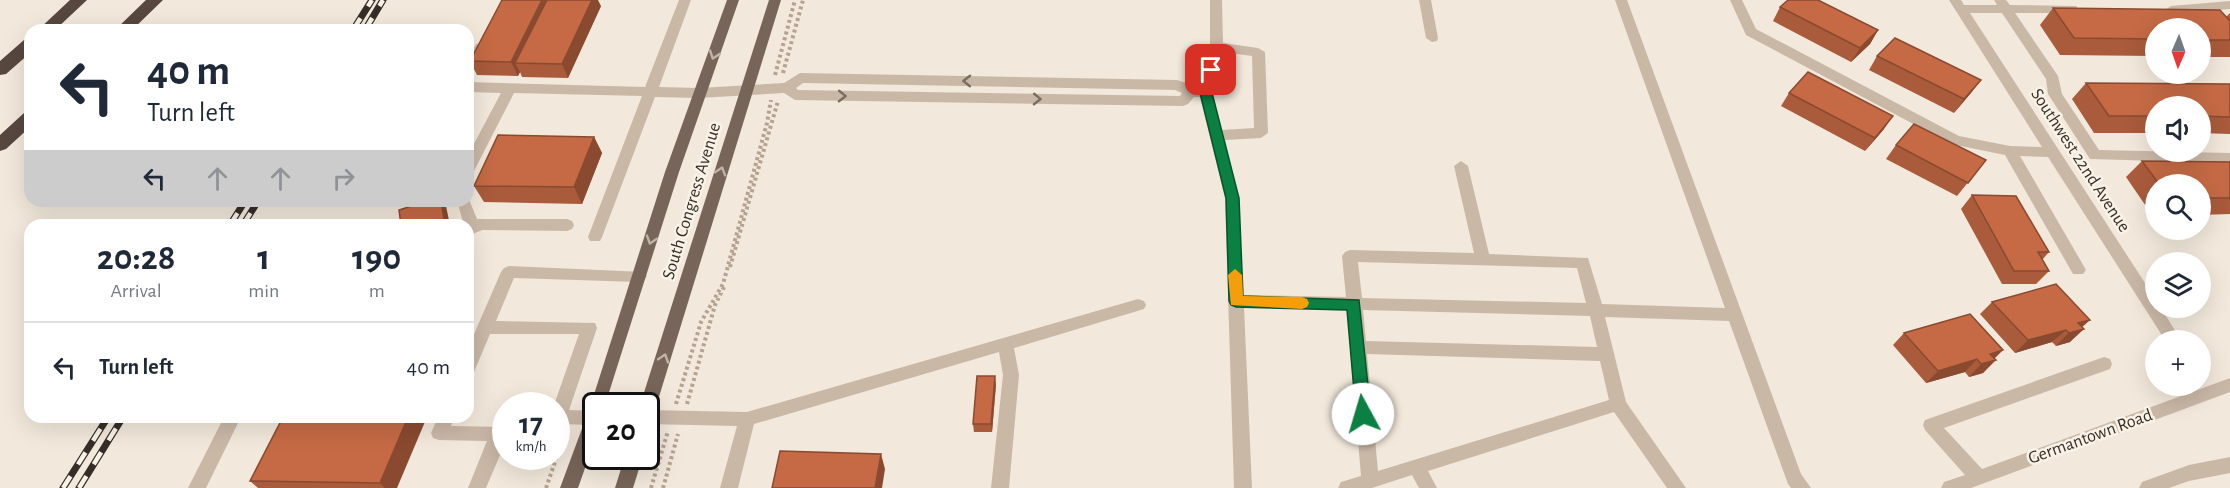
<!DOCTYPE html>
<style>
body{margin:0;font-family:"Alegreya Sans",sans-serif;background:#f2f2f3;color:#1f2937;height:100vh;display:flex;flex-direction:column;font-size:22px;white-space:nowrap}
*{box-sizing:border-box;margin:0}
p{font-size:20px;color:#747a83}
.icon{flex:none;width:33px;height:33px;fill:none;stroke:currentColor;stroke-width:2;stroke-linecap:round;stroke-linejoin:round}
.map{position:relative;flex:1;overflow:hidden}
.panel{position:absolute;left:24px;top:219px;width:450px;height:204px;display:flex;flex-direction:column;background:#fff;border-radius:18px;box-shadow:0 6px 24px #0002}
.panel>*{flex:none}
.guide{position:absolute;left:24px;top:24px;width:450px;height:183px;border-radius:18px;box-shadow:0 6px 24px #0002;background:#fff;color:#1f2937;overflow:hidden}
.needle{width:39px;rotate:182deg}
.fabs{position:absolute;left:2145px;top:18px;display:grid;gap:12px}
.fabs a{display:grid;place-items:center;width:66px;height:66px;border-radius:50%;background:#fff;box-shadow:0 6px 24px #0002;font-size:30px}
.speed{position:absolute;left:492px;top:392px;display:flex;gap:12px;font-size:30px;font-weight:700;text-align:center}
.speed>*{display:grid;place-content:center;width:78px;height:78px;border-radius:50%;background:#fff;box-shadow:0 6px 24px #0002;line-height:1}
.speed small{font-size:15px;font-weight:400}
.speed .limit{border:3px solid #111;border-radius:9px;background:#fff;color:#111}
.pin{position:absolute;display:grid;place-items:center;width:51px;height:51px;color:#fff;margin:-26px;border-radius:12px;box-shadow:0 3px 9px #0006}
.me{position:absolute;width:66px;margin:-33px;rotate:354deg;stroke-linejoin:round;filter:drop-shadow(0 0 4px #0008)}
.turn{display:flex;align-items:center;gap:21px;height:126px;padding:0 24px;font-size:27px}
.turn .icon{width:78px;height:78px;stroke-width:2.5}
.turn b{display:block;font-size:42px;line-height:51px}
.lanes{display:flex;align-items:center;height:57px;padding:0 24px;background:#0003;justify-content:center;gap:30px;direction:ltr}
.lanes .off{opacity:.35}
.eta{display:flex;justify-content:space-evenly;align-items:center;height:102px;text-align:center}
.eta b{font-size:36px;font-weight:600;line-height:42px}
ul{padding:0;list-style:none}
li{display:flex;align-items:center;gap:18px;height:90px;padding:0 24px;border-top:2px solid #e0e1e3}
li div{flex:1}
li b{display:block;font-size:22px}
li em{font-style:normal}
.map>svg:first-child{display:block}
</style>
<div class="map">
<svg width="2230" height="488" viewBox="0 0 2230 488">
<rect width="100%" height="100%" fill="#f2e8db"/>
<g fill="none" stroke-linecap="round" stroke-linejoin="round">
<path stroke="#b5a291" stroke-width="4" stroke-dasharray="3 3" stroke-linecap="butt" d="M783 73 803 0
M775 75 795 0
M730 267 778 101
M676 404 701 322 723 284 767 123 771 100
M687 404 715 305 725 285
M546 488 565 433
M651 488 668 431
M663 488 678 434"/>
<path fill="#cab8a7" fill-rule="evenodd" d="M679 0H691L659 87 699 88 784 83 800 73 1177 80 1200 88 1210 47V0H1222L1223 43 1258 48 1265 52 1268 133 1261 138 1225 140 1239 198 1243 295 1346 297 1342 256 1345 252 1350 250 1474 253 1454 166 1461 161 1468 166 1489 254 1588 258 1602 304 1725 308 1615 0H1627L1801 474 1811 488H1791L1788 484 1729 321 1605 317 1626 402 1686 488H1667L1614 412 1428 471 1437 488H1419L1412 475 1372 488H1338L1341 482 1361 476 1347 310 1244 307 1252 488H1234L1225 198 1200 97H1194L1188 104 1183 106 795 100 784 93 699 98 655 97 602 237 600 241H590L588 237 642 96 514 93 473 173 468 174V155L501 93 468 92V82L645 87ZM1222 52 1252 56 1254 128 1222 130 1213 93ZM803 83 1175 90 1182 93 1180 96 798 90 796 88ZM1358 262 1577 268 1586 303 1362 298ZM1363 310 1590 316 1597 347 1366 341ZM1367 354 1600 361 1609 400 1378 471Z
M1419 0H1431L1438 38 1437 41 1432 42 1426 38Z
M1730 0H1742L1756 29 1959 136 2010 146 2042 147 1949 0H1961L1964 5H1997L1994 0H2006L2010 5 2076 6 2078 9 2076 12 2072 13H2015L2058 76 2062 94 2099 150 2230 153V163L2090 159 2048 94 2046 79 2002 13H1970L2156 300V308H2161L2181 340H2165L2048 157 2020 156 2086 270 2083 274H2073L2005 155 1951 144 1746 35Z
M2230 1V9L2171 14 2165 10 2171 6Z
M481 43 488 47 473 73 468 75V58L476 44Z
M468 197 477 219H567L572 221 574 225 572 229 567 231 482 230 468 236V225H464L457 201H468Z
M509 266 644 272 647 276 644 280 639 282 514 278 496 321 595 323 597 328 569 410 596 411V425L556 424V405H554L579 334H490L474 372 468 374V348L501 272 504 268Z
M1138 299 1144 301 1146 305 1144 309 1014 348 1019 375 1009 488H991L1003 375 999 352 754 424 738 488H720L737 426 646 424V410L747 412Z
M2104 357 2110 359 2112 364 2110 369 1944 428 1982 469 2230 378V392L1971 488H1941L1944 482 1965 475 1925 430 1923 425 1925 420Z
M224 417H241L206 488H188Z
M438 417H454L451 426 506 427V441L486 488H468L487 441 439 440 433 438 431 433Z
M2230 457V473L2189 481 2169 488H2139L2142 482 2189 465Z"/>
<path fill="#786559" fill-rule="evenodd" d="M727 0H739L679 172 605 405H596V437L578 488H560L590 407 665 172Z
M769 0H781L654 413 652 418 646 420V405H640Z
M625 456H643L633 488H615Z"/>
<path fill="#57473f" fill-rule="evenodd" d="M70 0H87L55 30H38Z
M146 0H163L132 30H115Z
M30 39V53L6 74 0 75V61L24 40Z
M30 111V127L6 149 0 151V135L24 113Z"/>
<g stroke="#362d28" stroke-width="7">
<path id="rail" d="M353 30 372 0
M365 30 383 0
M230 225 245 201
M243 225 258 201
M63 488 108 417
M79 488 123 417"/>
</g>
<use href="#rail" stroke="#f9f2e7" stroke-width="4.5" stroke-dasharray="14" stroke-linecap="butt"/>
</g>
<path fill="#a95b3b" d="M601 6 568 78 522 77 520 72 518 76 477 75 470 61Z
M1780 7 1878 30 1870 44 1851 62 1773 21Z
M2053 8 2226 17 2230 13V57H2200V28H2156V56L2060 55 2040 25Z
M1877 56 1981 80 1954 113 1869 70Z
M2086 83 2230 84V134L2200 133V106H2156V133H2094L2072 99Z
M1789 93 1884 129 1865 151 1781 106Z
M594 137 602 153 582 204 484 202 474 186Z
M1896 145 1986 160 1957 196 1886 159Z
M2142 161 2230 162V214L2200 215V184H2156V215H2152L2126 177Z
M1972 195 2049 252 2042 260 2049 271 2036 284H2002L1961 209Z
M1992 302 2082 327 2070 342 2056 346 2052 342 2015 353 1980 314Z
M1904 333 1994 359 1983 373 1969 377 1965 372 1926 383 1893 345Z
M996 384 992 432H974L973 424Z
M283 417 397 488H258L250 481Z"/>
<path fill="#8a4a30" d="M542 0H551L515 63 520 72 518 76 511 62Z
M592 0H598L601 6 568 78 562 64Z
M1878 30 1870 44 1851 62 1860 48Z
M1981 80 1971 93 1954 113 1964 99Z
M1893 116 1884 129 1865 151 1875 138Z
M594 137 602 153 582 204 574 187Z
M441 201H443L446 206 450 225H444Z
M2090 320 2079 330 2084 329 2070 342 2056 346 2078 323Z
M2066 330 2052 342 2015 353 2028 340Z
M2003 350 1992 361 1996 360 1983 373 1969 377 1981 364 1990 354Z
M1977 359 1965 372 1926 383 1938 371Z
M995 376 996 384 992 432 991 424Z
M408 417H427L397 488H385L380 483Z
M881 454 885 469 882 488H875Z"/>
<path fill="#c56a45" stroke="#8a4a30" stroke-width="1.5" d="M502 0H542L511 62 470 61Z
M547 0H592L562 64 515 63Z
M1788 0H1818L1878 30 1860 48 1780 7Z
M2053 8 2220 10 2230 21V40H2200V28H2156V39L2074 38Z
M1895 38 1981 80 1964 99 1877 56Z
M1808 72 1893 116 1875 138 1789 93Z
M2086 83 2230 84V117L2200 116V106H2156V116H2109Z
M1914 124 1986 160 1968 183 1896 145Z
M498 135 594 137 574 187 474 186Z
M2142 161 2230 162V198H2200V184H2159Z
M1972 195 2016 196 2049 252H2038L2049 271H2014Z
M427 201H441L445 225H401L399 210Z
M2056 284 2090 320 2078 323 2084 329 2069 333 2066 330 2028 340 1992 302Z
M1970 314 2003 350 1990 354 1996 360 1981 364 1977 359 1938 371 1904 333Z
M977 376H995L991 424H973Z
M283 417H408L380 483 250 481Z
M780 451 881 454 875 488H772Z"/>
<defs><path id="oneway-chevron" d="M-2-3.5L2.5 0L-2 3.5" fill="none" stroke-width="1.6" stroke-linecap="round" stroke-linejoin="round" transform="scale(1.5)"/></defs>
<g stroke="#bfb3a7">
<use href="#oneway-chevron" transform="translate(714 55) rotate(109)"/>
<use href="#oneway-chevron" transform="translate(721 171) rotate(-73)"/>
<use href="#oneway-chevron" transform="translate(651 240) rotate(108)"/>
<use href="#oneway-chevron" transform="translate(664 358) rotate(-72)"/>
</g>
<g stroke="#796c61">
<use href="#oneway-chevron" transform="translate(967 81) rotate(-179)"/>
<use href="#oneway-chevron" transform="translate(842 96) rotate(1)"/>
<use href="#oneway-chevron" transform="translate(1037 99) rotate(1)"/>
</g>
<path fill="#0b8043" stroke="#07532c" stroke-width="1.5" d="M1211 66 1217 70 1212 93 1239 198 1243 296 1359 300 1371 414 1369 418 1363 420 1358 418 1356 414 1347 310 1236 307 1231 305 1229 301 1226 198 1200 93 1205 70Z"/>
<path fill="#f59e0b" d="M1235 269 1242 275 1243 296 1302 297 1307 299 1309 303 1307 307 1302 309 1231 305 1228 275Z"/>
<g text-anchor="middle" stroke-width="5" stroke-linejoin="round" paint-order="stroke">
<g font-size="18" fill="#362d28" stroke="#f9f2e7">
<text transform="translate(2081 160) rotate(57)" y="6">Southwest 22nd Avenue</text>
<text transform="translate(691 201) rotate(-73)" y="6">South Congress Avenue</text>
<text transform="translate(2090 436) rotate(-20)" y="6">Germantown Road</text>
</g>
</g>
</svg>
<div class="fabs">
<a><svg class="needle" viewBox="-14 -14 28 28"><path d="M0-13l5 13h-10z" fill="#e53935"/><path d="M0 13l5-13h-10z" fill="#747a83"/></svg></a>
<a><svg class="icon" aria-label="sound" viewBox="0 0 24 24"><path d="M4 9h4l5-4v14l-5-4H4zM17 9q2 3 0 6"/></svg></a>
<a><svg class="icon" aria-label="search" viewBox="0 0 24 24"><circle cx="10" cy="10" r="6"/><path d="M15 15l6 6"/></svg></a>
<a><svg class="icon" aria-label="layers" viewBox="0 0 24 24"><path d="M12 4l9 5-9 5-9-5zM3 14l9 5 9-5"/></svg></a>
<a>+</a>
</div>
<div class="speed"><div>17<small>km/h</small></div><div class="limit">20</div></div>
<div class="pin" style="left:1211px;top:70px;background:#d93025"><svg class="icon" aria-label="arrive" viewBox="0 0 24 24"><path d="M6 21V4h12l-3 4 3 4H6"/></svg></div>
<svg class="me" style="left:1363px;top:414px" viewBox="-20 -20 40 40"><circle r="19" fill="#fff"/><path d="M0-13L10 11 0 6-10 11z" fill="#0b8043"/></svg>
<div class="guide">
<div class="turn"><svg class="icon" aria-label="left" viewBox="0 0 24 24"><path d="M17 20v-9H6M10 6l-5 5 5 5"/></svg><div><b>40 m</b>Turn left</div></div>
<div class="lanes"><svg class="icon" aria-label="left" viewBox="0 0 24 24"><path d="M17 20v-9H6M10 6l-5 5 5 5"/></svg><svg class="icon off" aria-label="ahead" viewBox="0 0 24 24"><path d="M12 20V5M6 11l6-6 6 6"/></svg><svg class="icon off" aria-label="ahead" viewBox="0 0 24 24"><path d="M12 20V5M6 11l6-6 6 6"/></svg><svg class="icon off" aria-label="right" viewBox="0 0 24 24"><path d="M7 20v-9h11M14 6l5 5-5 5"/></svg></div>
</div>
<section class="panel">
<div class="eta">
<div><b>20:28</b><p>Arrival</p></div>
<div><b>1</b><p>min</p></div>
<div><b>190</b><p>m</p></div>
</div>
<ul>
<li><svg class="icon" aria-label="left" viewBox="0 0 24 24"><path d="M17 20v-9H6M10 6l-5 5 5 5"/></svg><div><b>Turn left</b></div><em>40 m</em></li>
</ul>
</section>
</div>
